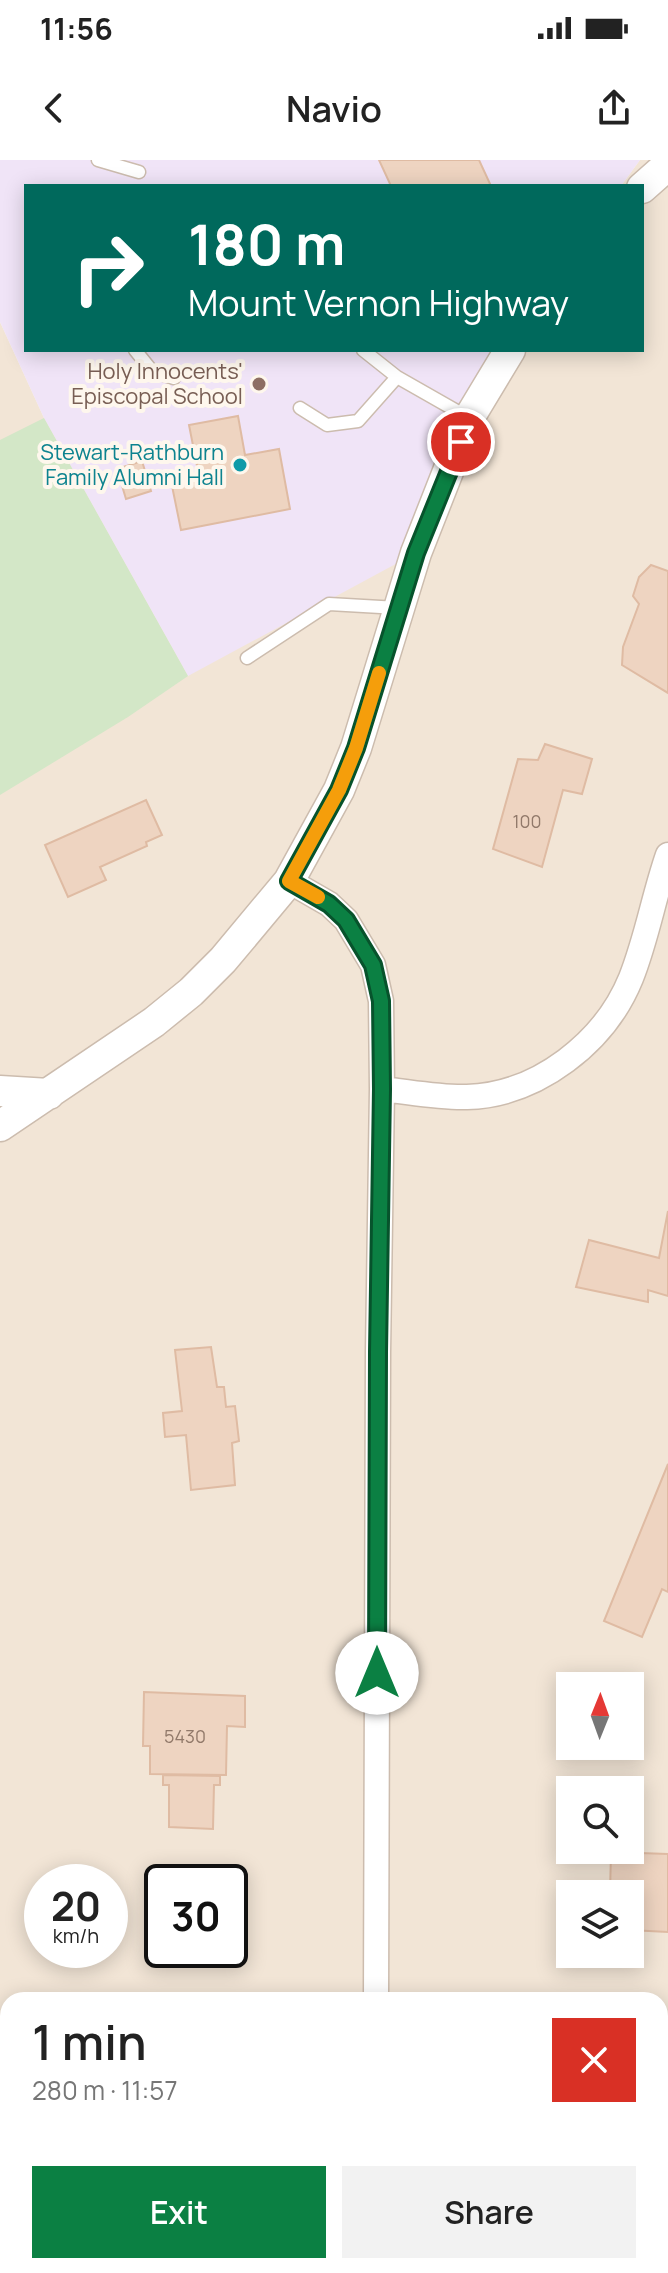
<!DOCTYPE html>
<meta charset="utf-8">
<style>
body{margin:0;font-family:Manrope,sans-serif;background:#f2f2f2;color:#222;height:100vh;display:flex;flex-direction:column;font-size:30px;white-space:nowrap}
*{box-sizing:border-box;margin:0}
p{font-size:26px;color:#767676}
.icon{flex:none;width:44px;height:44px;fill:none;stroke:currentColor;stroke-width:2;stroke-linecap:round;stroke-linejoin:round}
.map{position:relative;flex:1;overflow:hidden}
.sheet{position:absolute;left:0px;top:1832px;width:668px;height:282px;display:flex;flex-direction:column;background:#fff;border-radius:24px 24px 0 0;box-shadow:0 4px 20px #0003}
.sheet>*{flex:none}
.banner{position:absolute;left:24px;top:24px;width:620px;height:168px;border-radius:0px;box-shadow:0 4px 20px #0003;background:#00695c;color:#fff;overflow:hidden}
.needle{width:52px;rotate:1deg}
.buttons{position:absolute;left:556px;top:1512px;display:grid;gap:16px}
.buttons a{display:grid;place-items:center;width:88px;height:88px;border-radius:0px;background:#fff;box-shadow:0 4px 20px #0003;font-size:40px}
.speed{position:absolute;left:24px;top:1704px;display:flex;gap:16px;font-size:40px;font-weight:700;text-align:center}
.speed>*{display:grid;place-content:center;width:104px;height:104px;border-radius:50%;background:#fff;box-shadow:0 4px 20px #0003;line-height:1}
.speed small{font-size:20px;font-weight:400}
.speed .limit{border:4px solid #111;border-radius:12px;background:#fff;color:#111}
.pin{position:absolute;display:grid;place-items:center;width:68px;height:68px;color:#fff;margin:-34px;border:4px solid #fff;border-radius:50%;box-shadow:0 2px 8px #0007}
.me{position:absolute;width:88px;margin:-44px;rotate:0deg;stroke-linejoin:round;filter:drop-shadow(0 0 6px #0008)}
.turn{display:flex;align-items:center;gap:28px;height:168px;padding:0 32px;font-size:36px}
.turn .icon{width:104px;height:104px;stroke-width:2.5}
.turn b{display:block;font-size:56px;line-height:68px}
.round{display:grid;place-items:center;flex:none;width:84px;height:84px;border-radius:0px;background:#f2f2f2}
.head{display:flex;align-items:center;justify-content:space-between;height:136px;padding:0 32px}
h1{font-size:48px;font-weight:600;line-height:60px}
.cta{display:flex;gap:16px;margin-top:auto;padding:16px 32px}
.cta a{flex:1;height:92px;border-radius:0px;background:#0b8043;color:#fff;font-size:32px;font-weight:600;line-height:92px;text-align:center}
.cta a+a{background:#f2f2f2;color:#222}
.status{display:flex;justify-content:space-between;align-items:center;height:56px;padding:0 40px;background:#fff;direction:ltr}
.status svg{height:22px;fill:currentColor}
header{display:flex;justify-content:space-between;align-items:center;height:104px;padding:0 32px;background:#fff;font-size:36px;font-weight:600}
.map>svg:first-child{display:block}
</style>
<div class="status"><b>11:56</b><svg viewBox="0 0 49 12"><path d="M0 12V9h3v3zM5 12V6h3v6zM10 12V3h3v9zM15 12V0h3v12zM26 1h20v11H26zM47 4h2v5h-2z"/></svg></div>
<header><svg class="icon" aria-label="back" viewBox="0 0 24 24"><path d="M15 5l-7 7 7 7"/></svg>Navio<svg class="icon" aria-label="share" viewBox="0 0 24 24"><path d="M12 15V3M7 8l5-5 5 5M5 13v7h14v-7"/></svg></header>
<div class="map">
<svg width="668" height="2113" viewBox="0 0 668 2113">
<rect width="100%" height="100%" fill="#fbf3e7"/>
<path fill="#f2e5d6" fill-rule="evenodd" d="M640 0H663L668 6V2113H0V162L44 258 188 516 505 190H642V26H621ZM570 1526H630V1586H570ZM570 1630H630V1690H570ZM42 1722H110V1790H42ZM162 1722H230V1790H162ZM570 1734H630V1794H570ZM8 1840H660V2106H8Z"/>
<path fill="#f0e4f7" d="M0 0H640L621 26H26V190H505L416 393 188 516 44 258 0 162Z"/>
<path fill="#d3e7c7" d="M44 258 188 516 128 557 0 635V280Z"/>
<path fill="#eed4c1" stroke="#dfbba3" stroke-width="2" d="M379 0H479L491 26H391Z
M238 256 245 295 279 289 290 349 181 370 171 321 199 316 189 265Z
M142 301 151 331 126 339 117 309Z
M651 405 668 411V533L622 505 623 487 639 444 633 436 639 417Z
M545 584 592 599 582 634 563 630 542 707 493 689 518 599 538 600Z
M146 640 162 675 146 682 147 686 100 707 106 720 68 737 45 685Z
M668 1051V1136L648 1130V1142L576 1127 589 1080 659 1098Z
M211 1187 217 1227H224L226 1247 235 1246 239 1281 232 1283 235 1325 191 1330 186 1275 165 1277 163 1253 182 1251 175 1190Z
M668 1304V1432L662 1429 642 1477 604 1461Z
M144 1532 245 1536V1567L227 1566 226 1615 150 1614V1586H143Z
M163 1615 220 1616V1625H214L213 1669 169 1667V1625H163Z
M611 1692 668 1694V1772L630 1770V1734H610Z
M660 2061H668V2113H623V2106H660Z"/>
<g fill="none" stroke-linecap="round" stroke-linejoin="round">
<g stroke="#ccbcae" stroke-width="15">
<path id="service" d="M98 0 139 12
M135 190 152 211 174 218
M363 190 397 217 469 258
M300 248 327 265 358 261 397 217
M247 498 329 444 398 448"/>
</g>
<g stroke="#ccbcae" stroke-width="27">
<path id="minor" d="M289 721 329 744 346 760 373 805 381 841 382 929 378 1192 376 1840
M382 929C410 932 440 938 467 937 538 935 605 882 631 818 647 778 654 735 668 695
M410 2106 413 2113"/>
</g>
<g stroke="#ccbcae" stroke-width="33">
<path id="tertiary" d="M642 28 668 5
M0 931 49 934
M0 966 154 862 191 832 223 800 289 721 339 630 356 588 416 393 469 258 510 190
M0 1951 8 1969
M70 2106 73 2113"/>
</g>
<use href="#service" stroke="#fff" stroke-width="12"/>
<use href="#minor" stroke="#fff" stroke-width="24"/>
<use href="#tertiary" stroke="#fff" stroke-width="30"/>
</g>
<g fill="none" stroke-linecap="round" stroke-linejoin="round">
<g stroke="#07532c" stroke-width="20">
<path id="route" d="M377 1513 378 1192 382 929 381 841 373 805 346 760 329 744 289 721 339 630 356 588 416 393 461 282"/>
</g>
<use href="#route" stroke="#0b8043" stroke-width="14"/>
<path stroke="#f59e0b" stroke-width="14" d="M318 737 289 721 339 630 356 588 379 513"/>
</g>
<circle fill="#8d6e63" stroke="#fef7ed" stroke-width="3" cx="259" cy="224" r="8"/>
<circle fill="#0f9aa8" stroke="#fef7ed" stroke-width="3" cx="240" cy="305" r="8"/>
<g text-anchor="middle" stroke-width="8" stroke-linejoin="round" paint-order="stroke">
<g font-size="18" fill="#91796a">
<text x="527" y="668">100</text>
<text x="185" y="1583">5430</text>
</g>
<g font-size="22" fill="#785e54" stroke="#fef7ed" text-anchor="end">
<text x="243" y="219">Holy Innocents'<tspan x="243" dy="25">Episcopal School</tspan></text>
</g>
<g font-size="22" fill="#0d838f" stroke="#fef7ed" text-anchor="end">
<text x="224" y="300">Stewart-Rathburn<tspan x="224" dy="25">Family Alumni Hall</tspan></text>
</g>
</g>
</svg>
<div class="buttons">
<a><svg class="needle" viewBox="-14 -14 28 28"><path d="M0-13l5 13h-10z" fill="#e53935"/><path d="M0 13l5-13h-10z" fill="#767676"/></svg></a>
<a><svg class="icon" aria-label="search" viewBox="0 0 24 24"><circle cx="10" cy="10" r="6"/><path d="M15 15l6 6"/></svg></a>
<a><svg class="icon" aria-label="layers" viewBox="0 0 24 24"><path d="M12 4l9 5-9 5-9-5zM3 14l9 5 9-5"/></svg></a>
</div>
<div class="speed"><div>20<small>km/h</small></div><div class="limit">30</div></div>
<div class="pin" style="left:461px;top:282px;background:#d93025"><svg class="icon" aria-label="arrive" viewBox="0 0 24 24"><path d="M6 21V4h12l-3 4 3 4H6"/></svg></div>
<svg class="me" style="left:377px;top:1513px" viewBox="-20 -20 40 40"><circle r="19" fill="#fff"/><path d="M0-13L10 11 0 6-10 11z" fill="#0b8043"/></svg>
<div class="banner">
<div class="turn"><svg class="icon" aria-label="right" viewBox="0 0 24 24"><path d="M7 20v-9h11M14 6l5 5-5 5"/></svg><div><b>180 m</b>Mount Vernon Highway</div></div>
</div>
<section class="sheet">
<div class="head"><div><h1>1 min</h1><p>280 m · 11:57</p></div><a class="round" style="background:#d93025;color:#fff"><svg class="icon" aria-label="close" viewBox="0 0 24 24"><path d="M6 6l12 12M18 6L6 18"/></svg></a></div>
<div class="cta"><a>Exit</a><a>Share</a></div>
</section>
</div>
